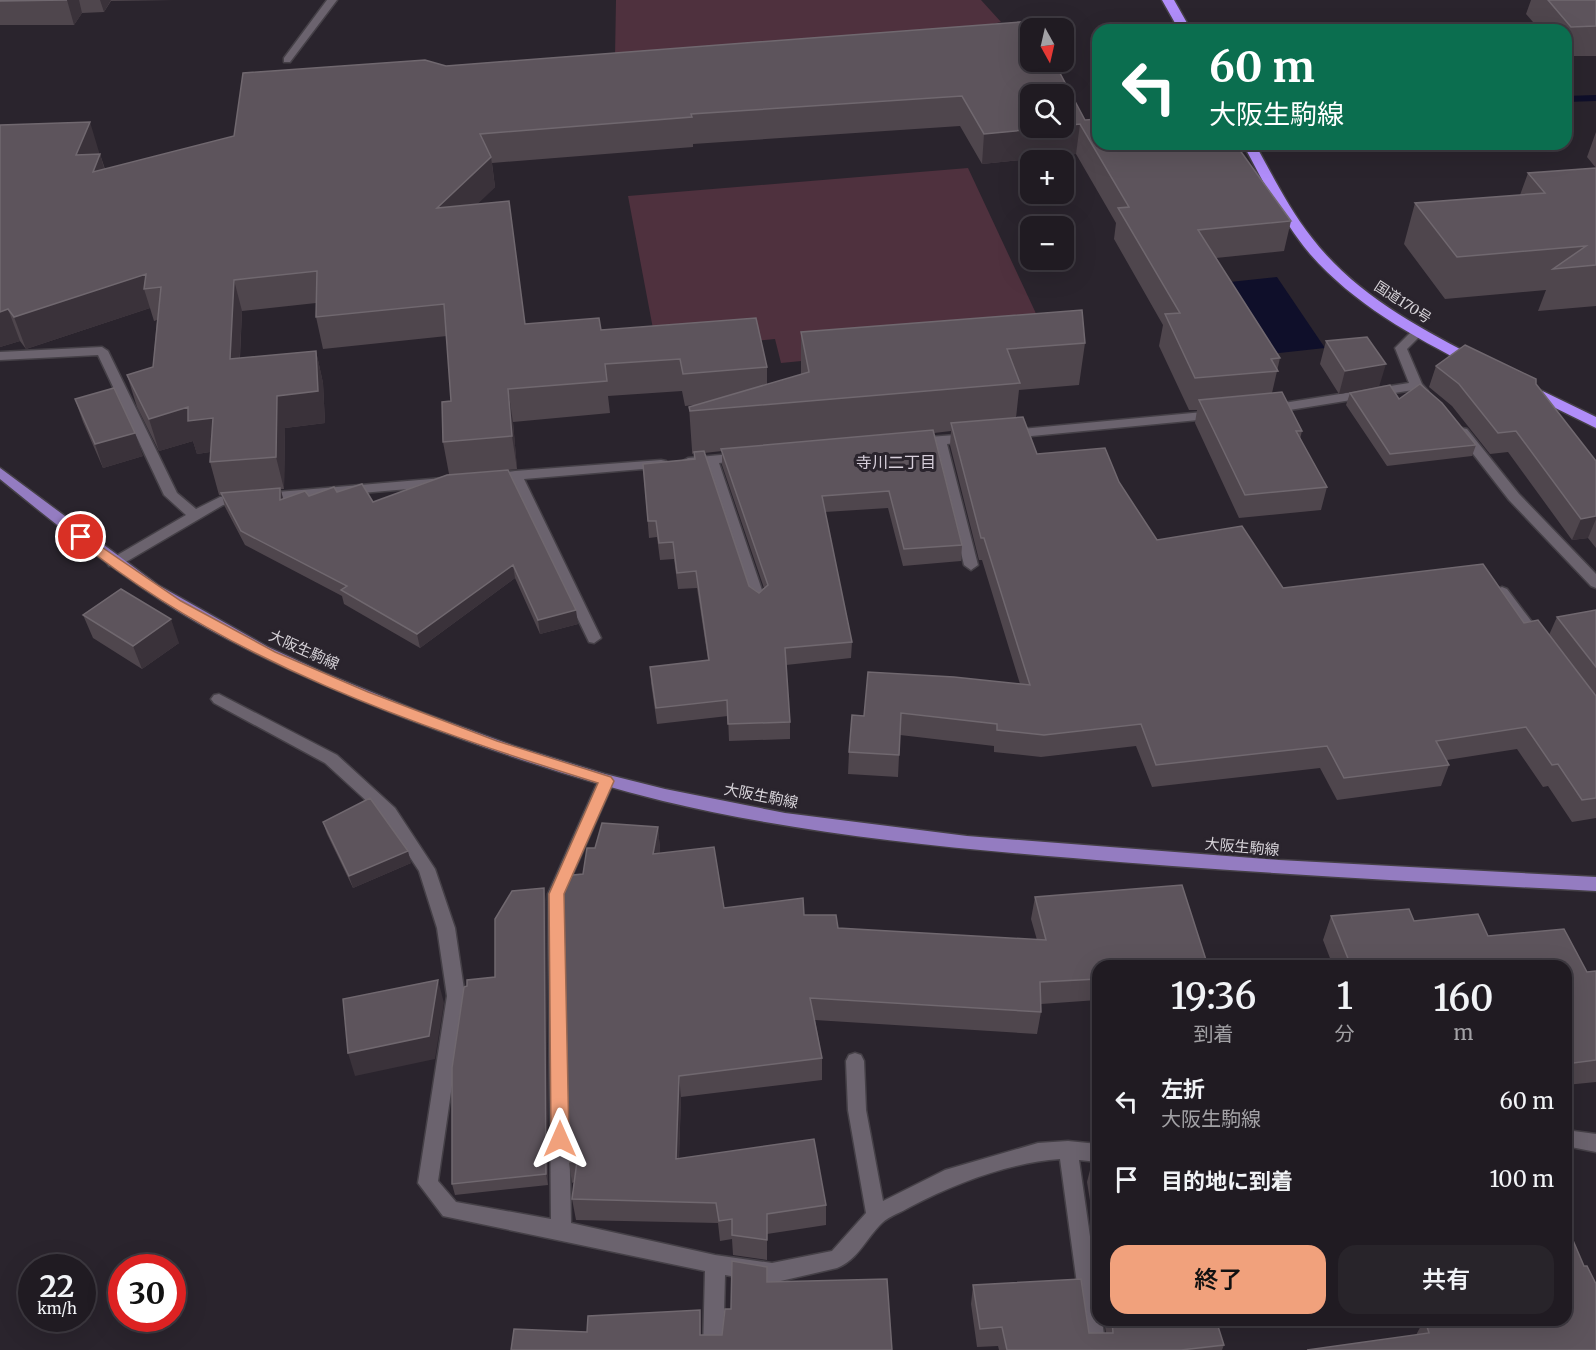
<!DOCTYPE html>
<html lang="ja">
<meta charset="utf-8">
<style>
body{margin:0;font-family:Merriweather,"Noto Sans JP",serif;background:#28242a;color:#f1f3f6;height:100vh;display:flex;flex-direction:column;font-size:22px;white-space:nowrap}
*{box-sizing:border-box;margin:0}
p{font-size:20px;color:#a2a1a5}
.icon{flex:none;width:33px;height:33px;fill:none;stroke:currentColor;stroke-width:2;stroke-linecap:round;stroke-linejoin:round}
.map{position:relative;flex:1;overflow:hidden}
.side{position:absolute;left:1092px;top:960px;width:480px;height:366px;display:flex;flex-direction:column;background:#201b22;border-radius:18px;box-shadow:0 6px 24px #0002,0 0 0 2px #3d3940}
.side>*{flex:none}
.hud{position:absolute;left:1092px;top:24px;width:480px;height:126px;border-radius:18px;box-shadow:0 6px 24px #0002,0 0 0 2px #3d3940;background:#0b6e4f;color:#fff;overflow:hidden}
.needle{width:39px;rotate:172deg}
.tools{position:absolute;left:1020px;top:18px;display:grid;gap:12px}
.tools a{display:grid;place-items:center;width:54px;height:54px;border-radius:12px;background:#201b22;box-shadow:0 6px 24px #0002,0 0 0 2px #3d3940;font-size:30px}
.speed{position:absolute;left:18px;top:1254px;display:flex;gap:12px;font-size:30px;font-weight:700;text-align:center}
.speed>*{display:grid;place-content:center;width:78px;height:78px;border-radius:50%;background:#201b22;box-shadow:0 6px 24px #0002,0 0 0 2px #3d3940;line-height:1}
.speed small{font-size:15px;font-weight:400}
.speed .limit{border:9px solid #d22;background:#fff;color:#111}
.pin{position:absolute;display:grid;place-items:center;width:51px;height:51px;color:#fff;margin:-26px;border:3px solid #fff;border-radius:50%;box-shadow:0 2px 6px #0007}
.me{position:absolute;width:66px;margin:-33px;rotate:0deg;stroke-linejoin:round;filter:drop-shadow(0 0 4px #0008)}
.turn{display:flex;align-items:center;gap:21px;height:126px;padding:0 18px;font-size:27px}
.turn .icon{width:78px;height:78px;stroke-width:2.5}
.turn b{display:block;font-size:42px;line-height:51px}
.eta{display:flex;justify-content:space-evenly;align-items:center;height:102px;text-align:center}
.eta b{font-size:36px;font-weight:600;line-height:42px}
.button{display:flex;gap:12px;margin-top:auto;padding:12px 18px}
.button a{flex:1;height:69px;border-radius:18px;background:#f1a17c;color:#111;font-size:24px;font-weight:600;line-height:69px;text-align:center}
.button a+a{background:#28242a;color:#f1f3f6}
ul{padding:0;list-style:none}
li{display:flex;align-items:center;gap:18px;height:78px;padding:0 18px}
li div{flex:1}
li b{display:block;font-size:22px}
li em{font-style:normal}
.map>svg:first-child{display:block}
</style>
<div class="map">
<svg width="1596" height="1350" viewBox="0 0 1596 1350">
<rect width="100%" height="100%" fill="#2a242d"/>
<path fill="#4f313e" d="M616 0H981L1001 22 948 35 615 57Z
M968 168 1047 337 781 363 775 339 657 350 628 196Z"/>
<path fill="#0f0f2a" d="M1277 277 1325 348 1260 355 1211 284Z"/>
<g fill="none" stroke-linecap="round" stroke-linejoin="round">
<path fill="#0f0f2a" fill-rule="evenodd" d="M1596 95V101L1566 102V96Z"/>
<g stroke="#454047" stroke-width="3">
<path id="minor" d="M327 0H337L290 62H284V58Z
M1417 329 1423 333 1407 349 1422 384 1428 391 1426 394H1418L1413 390 1271 413 1265 409 1271 405 1409 383 1395 348 1413 330Z
M102 347 108 351 177 493 196 509 220 497 443 478 450 482 443 486 223 505 119 566H109L107 563 109 560 186 515 164 495 98 355 0 360V352Z
M1214 411 1219 412V418L1011 438 1005 434 1011 430Z
M1462 428 1467 429 1519 494 1596 574V588L1591 586 1509 500 1456 432Z
M969 434 975 438 974 441 947 444 978 565 971 570 964 565 935 445 915 446 908 442 915 438Z
M742 453 747 454 749 457 747 460 719 463 766 602 759 607 752 602 706 464 688 466 681 462 688 458Z
M661 460 666 461 668 464 666 467 524 479 601 638 594 643 589 642 511 481 491 482 484 478 491 474 515 471Z
M1502 587 1507 589 1541 634 1543 638 1541 642H1531L1497 595 1495 592 1497 589Z
M219 694 337 755 395 808 435 869 455 928 465 996 438 1181 456 1202 551 1219 548 894 598 781 600 777H612L614 781 564 894 571 1223 715 1255 772 1263 832 1251 866 1213 848 1110 846 1061 849 1055 855 1053 861 1055 864 1061 866 1110 883 1201 945 1170 1038 1143 1068 1141 1098 1144V1162L1079 1160 1098 1292V1320H1102L1106 1350H1086L1060 1159C1008 1163 956 1183 910 1207 902 1212 889 1216 882 1223 867 1237 858 1260 837 1268L772 1283 725 1275 723 1350H703L705 1271 443 1216 418 1183 447 996 437 928 419 871 383 816 325 763 214 703 211 699 214 695Z
M1566 1130 1596 1134V1152L1566 1146Z"/>
</g>
<g stroke="#454047" stroke-width="3">
<path id="major" d="M0 468 158 585 268 647 327 674 418 711 514 746 605 774 665 789 785 813 967 836 1279 860 1596 877V891C1421 882 1247 873 1073 858 935 847 797 833 663 801 578 780 495 752 413 721 340 693 267 662 198 623 127 582 64 531 0 479Z"/>
</g>
<g stroke="#454047" stroke-width="3">
<path id="highway" d="M1162 0H1174L1191 30H1179Z
M1243 144H1255C1273 176 1289 209 1312 238 1355 294 1419 328 1481 360L1483 363 1481 366H1471C1412 336 1354 304 1310 254 1282 221 1263 181 1243 144Z
M1528 384 1596 417V428L1523 392 1520 389Z"/>
</g>
<use href="#minor" fill="#6b636e" fill-rule="evenodd"/>
<use href="#major" fill="#947cc1" fill-rule="evenodd"/>
<use href="#highway" fill="#b08df9" fill-rule="evenodd"/>
</g>
<path fill="#4f464d" fill-rule="evenodd" d="M0 0H173L111 1 104 12 82 13 74 25H0Z
M1531 0H1596V56H1566V30H1540L1526 14Z
M1033 21 1085 120 1243 148 1242 153 1291 221 1284 251 1216 258 1280 358 1272 393 1302 431 1300 439 1327 487 1321 510 1239 518 1195 423 1197 410H1189L1159 346 1163 325 1114 239 1116 223 1076 154 982 164 960 126 693 144V147L492 163 495 187 477 204 525 324 601 330 767 367V384L801 375V332L1085 343 1079 385 1019 390 1016 418 1037 454 1119 482 1157 540 1283 588 1524 623 1549 635 1557 617 1596 610V818L1572 822 1548 786 1543 787 1517 749 1447 760 1449 765 1441 786 1337 800 1320 768 1152 787 1136 746 1041 757 994 752V746L900 735 898 777 848 774 849 752 864 716 1020 684 982 560H979L950 445 951 431 934 433 962 545 961 561 903 566 888 508 825 512 852 642 851 658 786 665 790 722V739L729 741 728 716 657 724 651 683 650 667 708 660 697 588 678 589 674 559 660 560 657 537 649 538 643 464 694 459V453L692 454V450L689 407 695 405 685 406 682 391 608 396 610 413 513 422 517 469 508 470 578 624 540 634 515 578 420 648 344 604 342 596 245 545 225 507 222 495H219L210 462V452L197 454 193 441 159 451 137 407 127 375 153 367 157 320 154 321 150 308 26 349 20 341 0 347V125L99 152 98 155 100 154 105 169 234 136 446 66ZM316 303V317L323 349 447 336 451 401 443 442 449 474 373 502 337 492 283 499 281 489H284L285 428 325 423 323 383 316 351 240 358 242 311ZM722 451V465L764 588 759 593 749 586 704 453Z
M1596 132V306L1538 311 1546 290 1445 299 1404 244 1415 203 1520 195 1528 173 1596 168 1587 157Z
M1326 341 1379 387 1339 394 1320 364Z
M1436 366 1536 384 1596 461V548L1588 538 1572 540 1508 452 1490 454 1452 406 1429 387Z
M1350 393 1399 399 1476 445 1472 456 1387 466 1346 405Z
M75 399 143 456 103 468 83 422Z
M83 615 179 643 142 669 93 638Z
M323 822 411 863 353 888 327 834Z
M658 827 660 850 659 854 724 908 804 915 838 928 1037 940 1031 919 1035 897 1098 966V1000L1041 1004V1012L1037 1034 815 1020 822 1058V1080L681 1097 679 1159 826 1205V1225L767 1234V1260L733 1255 732 1239 720 1241 718 1223 576 1220 572 1199 574 1182 572 1183 569 1162 583 874 595 848Z
M546 900 548 1185 455 1195 452 1184 495 977Z
M1331 916 1414 921 1488 936 1587 972 1596 971V1082L1566 1085V966H1333L1323 940Z
M1092 1162H1098V1250L1087 1182Z
M1584 1266 1596 1350 1416 1335 1424 1320H1566Z
M973 1285 1089 1333H1106L1104 1320H1216L1224 1345 1222 1350H999L998 1346 977 1347 971 1304Z"/>
<path fill="#3a323a" d="M67 0H79L82 13 74 25Z
M100 0H111L104 12Z
M90 122 99 152 85 186 76 155Z
M1080 124 1076 154 982 164 984 134 1045 128H1064V126Z
M100 154 109 185 93 172Z
M491 157 495 187 442 239 437 208Z
M146 274 144 289 150 308 26 349 14 317Z
M234 280 242 311 238 391 230 359Z
M8 309 20 341 0 347V312Z
M316 351 323 383 325 423 285 428 284 489 276 457 277 396Z
M1386 364 1379 387 1339 394 1345 371Z
M508 389 513 422 517 469 512 436Z
M188 407 213 418 222 450 197 454 193 441 159 451 149 419Z
M135 433 143 456 103 468 95 444Z
M280 488 284 502 280 500Z
M1596 516V519L1588 538 1572 540 1581 519Z
M513 565 515 578 420 648 417 634Z
M576 610 578 624 540 634 538 620Z
M171 619 179 643 142 669 133 646Z
M658 827 660 850 655 877 653 854Z
M408 851 411 863 353 888 349 876Z
M544 888 546 900 548 1185 546 1174Z
M438 980 444 1003 435 1059 355 1076 348 1053Z
M679 1076 681 1097 678 1180 676 1159Z
M700 1310 701 1327V1350L700 1335Z"/>
<path fill="#5d545c" stroke="#70686f" stroke-width="1.5" d="M0 0H67L0 1Z
M1548 0H1596V26L1571 27Z
M1033 21 1037 28H1030V62H1054L1085 120 1098 119V144H1240L1243 148 1239 149 1291 221 1198 230 1280 358 1271 359 1278 371 1195 378 1165 314 1180 313 1118 208 1129 207 1080 124 1064 126V94H1030V128H1045L984 134 962 96 691 114 692 117 480 134 491 157 437 208 509 201 525 324 599 318 601 330 756 318 767 367 683 374 680 359 605 364 607 381 508 389 512 436 443 442 442 402 451 401 444 304 316 317 317 271 234 280 230 359 316 351 318 391 277 396 276 457 210 462 213 418 188 421V407L149 419 127 375 153 367 161 287 144 289 146 274 14 317 8 309 0 312V125L90 122 76 155 100 154 93 172 234 136 243 73 425 60 446 66Z
M1596 168V265L1553 269 1586 246 1457 257 1415 203 1545 193 1528 173Z
M1082 310 1085 343 1007 349 1020 383 690 411 689 407 809 372 801 332Z
M1367 337 1386 364 1345 371 1326 341Z
M1465 345 1536 379V384L1596 461V516L1581 519 1516 431 1498 433 1459 384 1436 366Z
M1420 384 1442 403 1476 445 1390 454 1350 393 1390 385 1399 399Z
M114 388 135 433 95 444 75 399Z
M1282 392 1302 431H1296L1327 487 1245 495 1199 400Z
M1023 417 1037 454 1105 448 1119 482 1157 540 1242 526 1283 588 1483 564 1524 623 1538 620 1596 696V798L1582 800 1558 764 1552 765 1526 727 1436 741 1449 765 1344 778 1327 746 1156 765 1141 724 1044 735 997 730V724L901 713 899 755 849 752 852 715 864 716 868 672 954 677 1030 685 984 538H981L951 423Z
M933 430 962 545 904 549 889 491 822 496 852 642 785 648 790 722 728 724 727 700 656 708 650 667 709 660 696 571 677 573 673 542 659 543 656 521H648L643 464 695 459 694 452 704 451 749 586 759 593 768 585 721 449Z
M508 470 576 610 538 620 513 565 417 634 341 590 347 586 241 531 221 493 280 488V500L305 491 309 496 334 487 337 492 362 484 373 502 447 475Z
M121 589 171 619 133 646 83 615Z
M1596 610V667L1557 617Z
M370 798 408 851 349 876 323 822Z
M602 823 658 827 653 854 714 847 724 908 803 898 804 915H836L838 928 1046 940 1035 897 1182 885 1208 966H1098V979L1040 982 1041 1012 810 998 822 1058 679 1076 676 1159 814 1139 826 1205 767 1214V1240L732 1235V1219L719 1221 716 1203 572 1199 577 1161 569 1162 563 876 583 874 587 848H595Z
M544 888 546 1174 452 1184V1068L464 987 467 986V980L495 977V919L512 891Z
M1409 909 1414 921 1478 914 1488 936 1564 929 1587 972 1596 971V1060L1566 1064V966H1351L1331 916Z
M438 980 429 1036 348 1053 343 999Z
M1092 1162H1098V1199Z
M1566 1224 1584 1266H1587L1596 1284V1350H1307L1429 1333 1425 1320H1566Z
M732 1261 767 1267V1282L887 1279 892 1350H511L514 1329 587 1332 588 1316 700 1310V1335H722L725 1309H731Z
M1081 1279 1089 1333H1113L1112 1320H1216L1224 1345 1181 1350H1007L1002 1327 980 1329 973 1285Z"/>
<path fill="#f1a17c" stroke="#9d6951" stroke-width="1.5" d="M81 533 181 601 275 652 368 692 497 741 611 777 614 781 564 894 569 1139 566 1144 560 1147 554 1144 551 1139 549 894 598 783C415 726 228 662 77 540V534Z"/>
<g text-anchor="middle" stroke-width="6" stroke-linejoin="round" paint-order="stroke">
<g font-size="14" fill="#d5d1d7" stroke="#2a242d">
<text transform="translate(1403 302) rotate(33)" y="5">国道170号</text>
</g>
<g font-size="15" fill="#d5d1d7" stroke="#2a242d">
<text transform="translate(304 650) rotate(24)" y="5">大阪生駒線</text>
<text transform="translate(761 796) rotate(11)" y="5">大阪生駒線</text>
<text transform="translate(1242 847) rotate(5)" y="5">大阪生駒線</text>
</g>
<g font-size="16" fill="#d7cfdb" stroke="#2a242d">
<text x="896" y="468">寺川二丁目</text>
</g>
</g>
</svg>
<div class="tools">
<a><svg class="needle" viewBox="-14 -14 28 28"><path d="M0-13l5 13h-10z" fill="#e53935"/><path d="M0 13l5-13h-10z" fill="#a2a1a5"/></svg></a>
<a><svg class="icon" aria-label="search" viewBox="0 0 24 24"><circle cx="10" cy="10" r="6"/><path d="M15 15l6 6"/></svg></a>
<a>+</a>
<a>−</a>
</div>
<div class="speed"><div>22<small>km/h</small></div><div class="limit">30</div></div>
<div class="pin" style="left:81px;top:537px;background:#d93025"><svg class="icon" aria-label="arrive" viewBox="0 0 24 24"><path d="M6 21V4h12l-3 4 3 4H6"/></svg></div>
<svg class="me" style="left:560px;top:1139px" viewBox="-20 -20 40 40"><path d="M0-17L14 15 0 8-14 15z" fill="#f1a17c" stroke="#fff" stroke-width="4"/></svg>
<div class="hud">
<div class="turn"><svg class="icon" aria-label="left" viewBox="0 0 24 24"><path d="M17 20v-9H6M10 6l-5 5 5 5"/></svg><div><b>60 m</b>大阪生駒線</div></div>
</div>
<section class="side">
<div class="eta">
<div><b>19:36</b><p>到着</p></div>
<div><b>1</b><p>分</p></div>
<div><b>160</b><p>m</p></div>
</div>
<ul>
<li><svg class="icon" aria-label="left" viewBox="0 0 24 24"><path d="M17 20v-9H6M10 6l-5 5 5 5"/></svg><div><b>左折</b><p>大阪生駒線</p></div><em>60 m</em></li>
<li><svg class="icon" aria-label="arrive" viewBox="0 0 24 24"><path d="M6 21V4h12l-3 4 3 4H6"/></svg><div><b>目的地に到着</b></div><em>100 m</em></li>
</ul>
<div class="button"><a>終了</a><a>共有</a></div>
</section>
</div>
